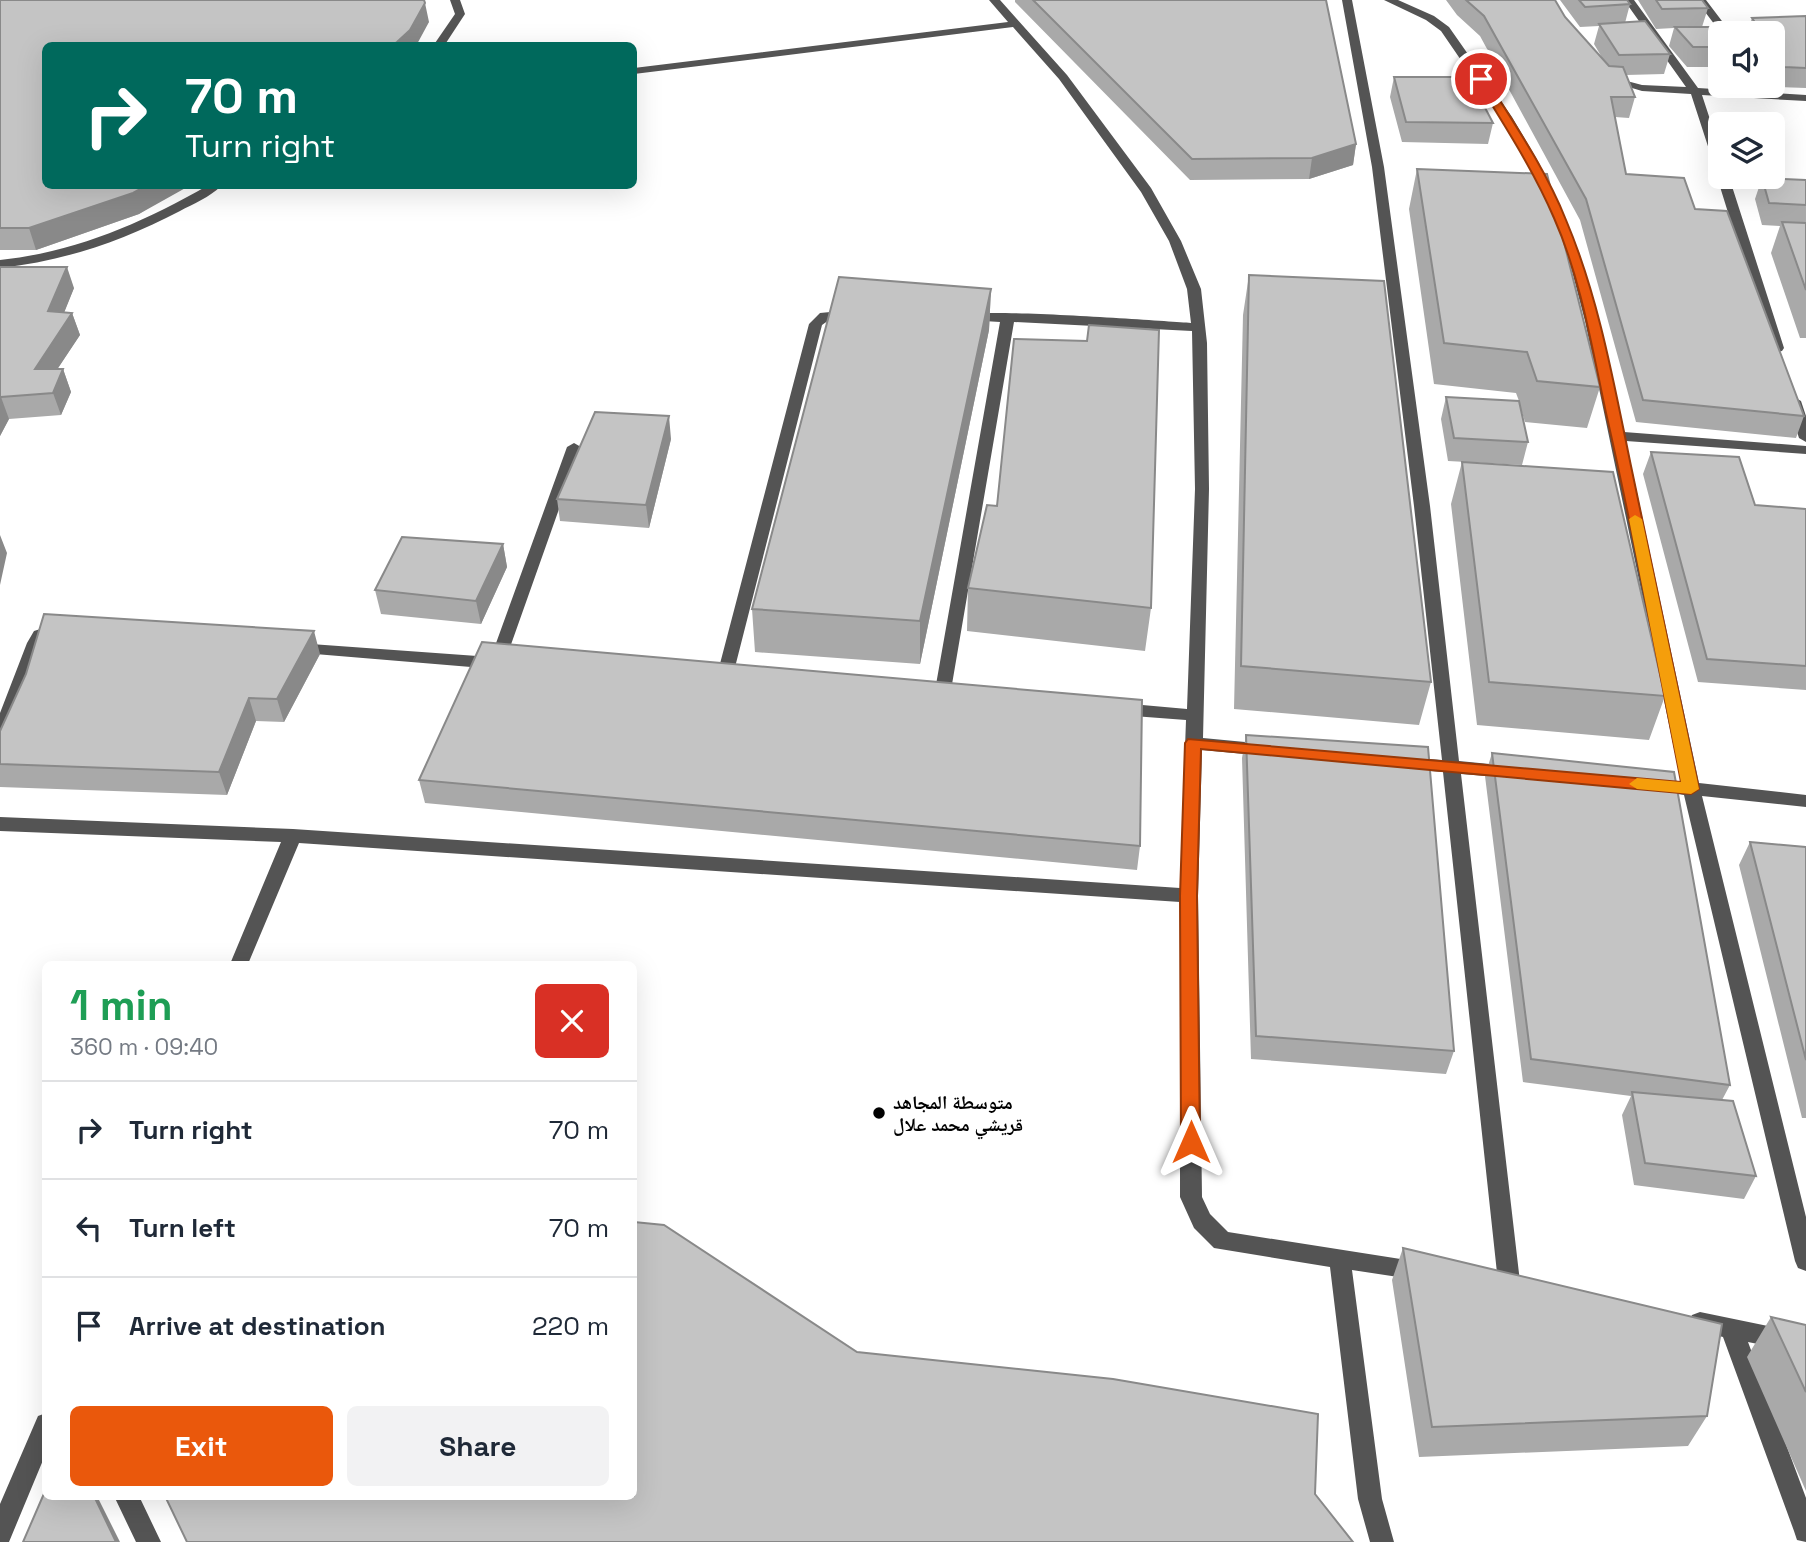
<!DOCTYPE html>
<meta charset="utf-8">
<style>
body{margin:0;font-family:"Space Grotesk","Noto Naskh Arabic",sans-serif;background:#f2f2f3;color:#1f2937;height:100vh;display:flex;flex-direction:column;font-size:26px;white-space:nowrap}
*{box-sizing:border-box;margin:0}
p{font-size:23px;color:#747a83}
.icon{flex:none;width:38px;height:38px;fill:none;stroke:currentColor;stroke-width:2;stroke-linecap:round;stroke-linejoin:round}
.map{position:relative;flex:1;overflow:hidden}
.drawer{position:absolute;left:42px;top:961px;width:595px;height:539px;display:flex;flex-direction:column;background:#fff;border-radius:10px;box-shadow:0 7px 28px #0002}
.drawer>*{flex:none}
.guide{position:absolute;left:42px;top:42px;width:595px;height:147px;border-radius:10px;box-shadow:0 7px 28px #0002;background:#00695c;color:#fff;overflow:hidden}
.buttons{position:absolute;left:1708px;top:21px;display:grid;gap:14px}
.buttons a{display:grid;place-items:center;width:77px;height:77px;border-radius:10px;background:#fff;box-shadow:0 7px 28px #0002;font-size:35px}
.pin{position:absolute;display:grid;place-items:center;width:60px;height:60px;color:#fff;margin:-30px;border:4px solid #fff;border-radius:50%;box-shadow:0 2px 7px #0007}
.me{position:absolute;width:77px;margin:-38px;rotate:0deg;stroke-linejoin:round;filter:drop-shadow(0 0 5px #0008)}
.turn{display:flex;align-items:center;gap:24px;height:147px;padding:0 28px;font-size:32px}
.turn .icon{width:91px;height:91px;stroke-width:2.5}
.turn b{display:block;font-size:49px;line-height:60px}
.round{display:grid;place-items:center;flex:none;width:74px;height:74px;border-radius:10px;background:#f2f2f3}
.summary{display:flex;align-items:center;justify-content:space-between;height:119px;padding:0 28px}
h1{font-size:42px;font-weight:700;line-height:52px;color:#1e9e55}
.action{display:flex;gap:14px;margin-top:auto;padding:14px 28px}
.action a{flex:1;height:80px;border-radius:10px;background:#ea580c;color:#fff;font-size:28px;font-weight:700;line-height:80px;text-align:center}
.action a+a{background:#f2f2f3;color:#1f2937}
ul{padding:0;list-style:none}
li{display:flex;align-items:center;gap:21px;height:98px;padding:0 28px;border-top:2px solid #e0e1e3}
li div{flex:1}
li b{display:block;font-size:26px}
li em{font-style:normal}
.map>svg:first-child{display:block}
</style>
<div class="map">
<svg width="1806" height="1542" viewBox="0 0 1806 1542">
<rect width="100%" height="100%" fill="#fff"/>
<g fill="none" stroke-linecap="round" stroke-linejoin="round">
<path fill="#545454" fill-rule="evenodd" d="M450 0H460L465 14 444 46H433L455 14Z
M989 0H1000L1067 75 1151 188 1181 241 1201 289 1207 343 1209 489 1203 738 1266 744 1275 750 1266 756 1202 750 1198 896 1202 1197 1210 1214 1228 1232 1426 1263 1429 1270 1426 1277 1418 1280 1352 1270 1382 1499 1394 1542H1370L1358 1499 1330 1267 1214 1248 1194 1228 1180 1197V902L299 843 248 964H230L281 842 0 831V817L293 829 1180 888 1186 720 1120 715 1112 709 1120 703 1187 709 1195 489 1192 331 1014 322 950 696 942 702 934 696 1000 322 967 320 960 316C971 307 1162 321 1191 323L1187 289 1169 241 1141 192 1059 79 1013 27 634 74V68L1008 22Z
M1342 0H1352L1384 167 1430 506 1459 761 1510 766 1519 772 1510 778 1461 774 1520 1282 1517 1289 1509 1292 1501 1289 1498 1282 1443 772 1405 769 1396 763 1405 757 1442 760 1414 506 1372 167Z
M1384 0H1398L1434 16 1449 27 1512 117 1539 163 1579 252 1624 432 1806 446V454L1626 441 1699 783 1806 795V807L1702 796 1806 1217V1271L1798 1268 1795 1261 1684 795 1647 789 1644 785 1647 781 1681 782 1585 321 1567 252 1554 218 1527 163 1500 117 1441 31 1426 20Z
M1624 0H1634L1698 88 1806 95V101L1702 95 1720 150V172L1716 171 1691 94 1642 91 1602 79 1608 76 1642 85 1686 87Z
M1696 0H1706L1731 33H1721Z
M1719 174 1729 177 1784 348 1782 351 1777 352 1770 348 1717 177Z
M207 186H221C210 197 193 204 180 211 123 241 64 261 0 268V260C76 252 142 223 207 186Z
M851 310 856 311V317L829 320 822 325 732 679 724 685 718 683 716 679 809 324 820 313Z
M1794 397 1801 401 1806 416V442L1799 438 1787 401Z
M574 443 581 447 503 667 495 669 291 652 289 648 297 643 491 657 567 447Z
M56 624 64 629 43 643 9 736 0 742V713L27 643 34 631Z
M1700 1312 1806 1334V1354L1748 1342 1806 1498V1542L1797 1540 1794 1531 1723 1337 1692 1329 1689 1322 1692 1315Z
M46 1413V1453L9 1542H0V1504L38 1416Z
M114 1496H139L161 1542H136Z"/>
</g>
<path fill="#a9a9a9" d="M0 0 429 22 139 214 36 250H0Z
M1015 0H1326L1356 144 1353 165 1309 179 1190 180 1015 2Z
M1446 0H1555L1565 17 1604 61 1594 44 1599 26 1580 27 1560 0H1627L1630 4 1625 23 1670 54 1664 74 1626 75 1635 97 1629 118 1615 117 1626 174 1695 209 1804 416 1796 438 1636 422 1580 220 1480 36 1457 15Z
M1638 0H1702L1708 8 1702 27 1720 33V67H1687L1669 46 1674 28 1656 29Z
M1806 16V88L1777 87 1773 81V33H1747L1752 18Z
M1394 77 1493 123 1488 144 1402 142 1390 97Z
M1417 169 1600 387 1587 428 1525 422 1520 406 1528 442 1522 465 1448 461 1441 419 1446 397 1519 401 1516 393 1434 384 1409 209Z
M1762 178 1806 180V338H1800L1771 253 1780 226 1762 225 1755 199Z
M0 267 74 288 64 312 72 313 80 335 57 369H63L71 392 61 415 9 419 0 436Z
M1249 275 1431 682 1419 725 1234 709 1243 315Z
M991 289 989 330 920 664 755 652 752 609Z
M671 439 649 528 560 521 557 499Z
M1651 452 1755 505 1806 509V690L1698 682 1643 474Z
M1462 462 1665 696 1649 740 1477 725 1451 504Z
M503 544 507 567 481 624 381 614 375 590Z
M968 588 1151 608 1145 651 967 631Z
M320 654 284 722 256 721 227 795 0 787V731Z
M1246 735 1454 1051 1446 1074 1251 1059 1242 758Z
M1492 753 1730 1085 1722 1100 1756 1176 1744 1199 1634 1185 1622 1115 1631 1096 1523 1082 1485 776Z
M419 780 1140 846 1137 870 425 803Z
M1750 842 1806 847V1118H1802L1739 865Z
M1403 1248 1707 1416 1688 1446 1419 1457 1392 1280Z
M1771 1317 1806 1325V1491L1747 1357Z"/>
<path fill="#898989" d="M425 3 429 22 416 46H391Z
M1356 144 1353 165 1309 179 1312 158Z
M146 186H189L139 214 36 250 29 228Z
M67 267 74 288 56 333 48 311Z
M991 289 989 330 920 664V621Z
M72 313 80 335 43 391 35 369Z
M63 369 71 392 61 415 53 393Z
M1 397 9 419 0 436V398Z
M669 416 671 439 649 528 646 505Z
M0 535 7 553 0 585Z
M503 544 507 567 481 624 476 601Z
M314 631 320 654 284 722 277 699Z
M249 698 256 721 227 795 219 772Z
M94 1496H97L120 1542H116Z"/>
<path fill="#c4c4c4" stroke="#898989" stroke-width="2" d="M0 0H424L425 3 410 30 397 42 391 46H46V186H146L133 193 29 228H0Z
M1033 0H1326L1356 144 1312 158 1192 159Z
M1466 0H1555L1565 17 1609 66 1623 67 1635 97H1611L1626 174 1684 178 1695 209 1727 211 1804 416 1643 400 1586 199 1484 16Z
M1579 0H1627L1630 4 1585 7Z
M1656 0H1702L1708 8 1662 9Z
M1806 16V68L1784 67 1773 50V33H1762L1752 18Z
M1645 21 1670 54 1619 55 1599 24Z
M1675 27H1722L1726 33H1720V47H1693Z
M1394 77H1469L1493 123 1406 122Z
M1417 169 1547 174 1600 387 1537 381 1527 352 1444 343Z
M1762 178 1806 180V205L1769 203Z
M1782 222 1806 223V290Z
M0 267H67L48 311 72 313 35 369H63L53 393 1 397 0 398Z
M1249 275 1384 281 1431 682 1241 666Z
M839 277 991 289 920 621 752 609Z
M1089 325 1159 330 1151 608 968 588 987 505 997 506 1014 339 1087 341Z
M1446 397 1519 401 1528 442 1454 438Z
M595 412 669 416 646 505 557 499Z
M1651 452 1739 457 1755 505 1806 509V666L1707 659Z
M1462 462 1613 472 1665 696 1489 682Z
M402 537 503 544 476 601 375 590Z
M44 614 314 631 277 699 249 698 219 772 0 764V731L26 674Z
M482 642 1142 700 1140 846 419 780Z
M1246 735 1428 747 1454 1051 1256 1036Z
M1492 753 1674 772 1730 1085 1531 1059Z
M1750 842 1806 847V1060Z
M1632 1092 1733 1101 1756 1176 1645 1163Z
M634 1222 664 1225 857 1352 1113 1379 1318 1414 1315 1494 1353 1542H187L165 1496H634Z
M1403 1248 1722 1324 1707 1416 1432 1427Z
M1771 1317 1806 1325V1392Z
M46 1489V1496H94L116 1542H23Z"/>
<path fill="#ea580c" stroke="#983908" stroke-width="2" d="M1477 77H1485C1514 123 1546 170 1566 220 1599 298 1614 384 1631 466 1654 574 1676 681 1699 789L1691 794 1201 749 1197 896 1200 1142 1198 1148 1191 1150 1184 1148 1181 1142 1180 896 1185 743 1188 739 1681 782C1657 659 1634 535 1606 413 1592 348 1581 279 1554 218 1533 169 1504 125 1476 79Z"/>
<path fill="#f59e0b" d="M1635 515 1642 519 1699 789 1691 794 1637 789 1629 784 1637 778 1681 782 1629 519Z"/>
<circle fill="#000" stroke="#fff" stroke-width="2.5" cx="879" cy="1113" r="7"/>
<g text-anchor="middle" stroke-width="6" stroke-linejoin="round" paint-order="stroke">
<g font-size="19" font-weight="bold" fill="#000" stroke="#fff" text-anchor="start">
<text x="893" y="1109">متوسطة المجاهد<tspan x="893" dy="22">قريشي محمد علال</tspan></text>
</g>
</g>
</svg>
<div class="buttons">
<a><svg class="icon" aria-label="sound" viewBox="0 0 24 24"><path d="M4 9h4l5-4v14l-5-4H4zM17 9q2 3 0 6"/></svg></a>
<a><svg class="icon" aria-label="layers" viewBox="0 0 24 24"><path d="M12 4l9 5-9 5-9-5zM3 14l9 5 9-5"/></svg></a>
</div>
<div class="pin" style="left:1481px;top:79px;background:#d93025"><svg class="icon" aria-label="arrive" viewBox="0 0 24 24"><path d="M6 21V4h12l-3 4 3 4H6"/></svg></div>
<svg class="me" style="left:1191px;top:1142px" viewBox="-20 -20 40 40"><path d="M0-17L14 15 0 8-14 15z" fill="#ea580c" stroke="#fff" stroke-width="4"/></svg>
<div class="guide">
<div class="turn"><svg class="icon" aria-label="right" viewBox="0 0 24 24"><path d="M7 20v-9h11M14 6l5 5-5 5"/></svg><div><b>70 m</b>Turn right</div></div>
</div>
<section class="drawer">
<div class="summary"><div><h1>1 min</h1><p>360 m · 09:40</p></div><a class="round" style="background:#d93025;color:#fff"><svg class="icon" aria-label="close" viewBox="0 0 24 24"><path d="M6 6l12 12M18 6L6 18"/></svg></a></div>
<ul>
<li><svg class="icon" aria-label="right" viewBox="0 0 24 24"><path d="M7 20v-9h11M14 6l5 5-5 5"/></svg><div><b>Turn right</b></div><em>70 m</em></li>
<li><svg class="icon" aria-label="left" viewBox="0 0 24 24"><path d="M17 20v-9H6M10 6l-5 5 5 5"/></svg><div><b>Turn left</b></div><em>70 m</em></li>
<li><svg class="icon" aria-label="arrive" viewBox="0 0 24 24"><path d="M6 21V4h12l-3 4 3 4H6"/></svg><div><b>Arrive at destination</b></div><em>220 m</em></li>
</ul>
<div class="action"><a>Exit</a><a>Share</a></div>
</section>
</div>
